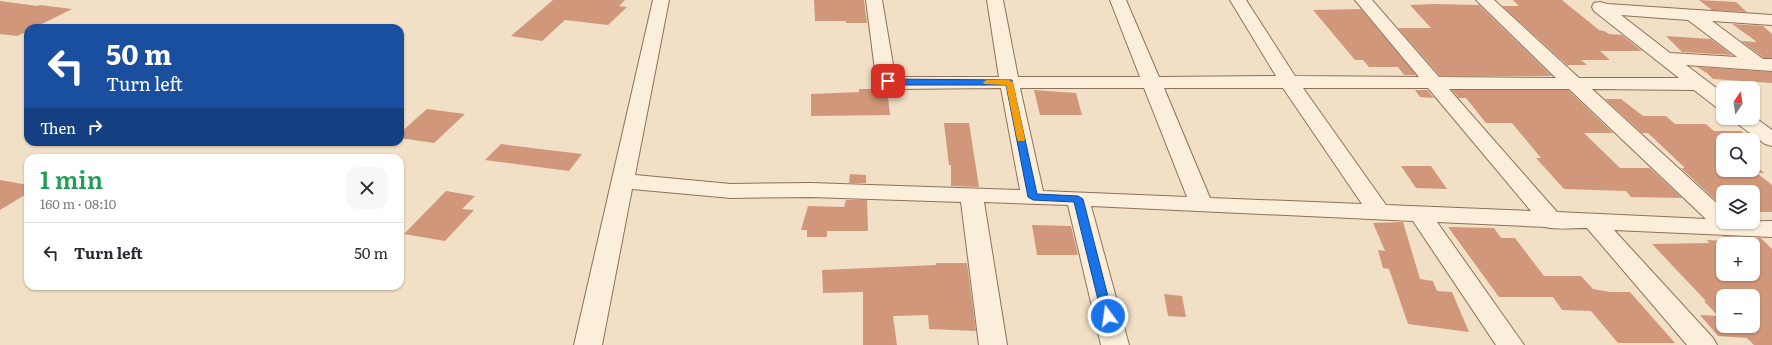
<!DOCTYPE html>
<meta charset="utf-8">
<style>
body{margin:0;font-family:Literata,serif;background:#f7f7f7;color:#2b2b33;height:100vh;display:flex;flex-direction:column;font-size:15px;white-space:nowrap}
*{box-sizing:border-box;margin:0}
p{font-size:13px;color:#7c7c81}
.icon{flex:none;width:22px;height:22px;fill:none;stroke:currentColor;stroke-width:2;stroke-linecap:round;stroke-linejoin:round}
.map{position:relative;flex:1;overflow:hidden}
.details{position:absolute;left:24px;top:154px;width:380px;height:136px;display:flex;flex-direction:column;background:#fff;border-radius:12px;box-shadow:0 1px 3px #0004}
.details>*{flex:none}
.banner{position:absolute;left:24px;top:24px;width:380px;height:122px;border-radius:12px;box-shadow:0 1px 3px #0004;background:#1a4fa0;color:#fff;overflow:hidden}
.needle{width:26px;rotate:13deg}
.fabs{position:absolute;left:1716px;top:81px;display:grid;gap:8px}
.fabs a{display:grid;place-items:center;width:44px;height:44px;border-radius:8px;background:#fff;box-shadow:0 1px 3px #0004;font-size:20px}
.pin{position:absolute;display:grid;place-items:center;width:34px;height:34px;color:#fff;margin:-17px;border-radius:8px;box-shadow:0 2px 6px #0006}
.me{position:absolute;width:44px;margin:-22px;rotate:346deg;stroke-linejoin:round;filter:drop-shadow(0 0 3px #0008)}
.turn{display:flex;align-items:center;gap:14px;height:84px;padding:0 16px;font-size:18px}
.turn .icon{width:52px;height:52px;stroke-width:2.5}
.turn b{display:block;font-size:28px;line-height:34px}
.then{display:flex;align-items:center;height:38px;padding:0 16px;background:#0003;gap:8px;font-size:15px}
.round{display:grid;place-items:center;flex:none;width:42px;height:42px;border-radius:12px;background:#f7f7f7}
.overview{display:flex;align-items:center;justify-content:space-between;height:68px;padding:0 16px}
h1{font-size:24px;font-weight:600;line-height:30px;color:#1e9e55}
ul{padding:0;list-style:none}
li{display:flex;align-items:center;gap:12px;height:60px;padding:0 16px;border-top:1px solid #e1e1e2}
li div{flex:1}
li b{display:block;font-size:15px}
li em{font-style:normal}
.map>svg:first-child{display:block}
</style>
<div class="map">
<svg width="1772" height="345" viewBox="0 0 1772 345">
<rect width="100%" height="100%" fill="#f1e0c6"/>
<path fill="#d1977a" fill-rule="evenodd" d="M553 0H625L619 6 627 7 608 25 565 20 542 41 511 36Z
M814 0H864L867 23H846V21H815Z
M1513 0H1562L1599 30 1604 31 1609 34 1622 35 1642 51H1600L1610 60H1581L1587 65H1567L1502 6H1519Z
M1699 0 1736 2 1747 12 1712 10Z
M0 1 38 6 40 5 72 9 34 28H28V31L17 36 0 34Z
M1434 4 1479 5 1552 76H1440L1398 28H1431L1410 5Z
M1361 9 1416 75H1404L1398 67H1369L1363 60H1355L1313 10Z
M1732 24 1763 26 1772 34V58H1764L1741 41 1757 42Z
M1666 36 1711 39 1732 55 1682 52Z
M1697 67 1772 72V83L1713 79 1707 73Z
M859 89H887L890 115 811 116V94L859 92Z
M1034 90 1076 93 1082 115H1040Z
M1415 90H1427L1434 98 1420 97Z
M1452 90H1568L1613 133H1584L1620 168H1650L1682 198 1631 197 1626 191 1564 189 1536 158H1541L1512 123H1486L1466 98H1459Z
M1605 99H1621L1643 116H1666L1675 124H1706L1714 131H1741L1752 140H1723V170H1753V164L1764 173H1757L1772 185V212H1753V192H1723V207L1681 168H1685L1648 133H1642Z
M427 109 465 114 434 143 400 138V133Z
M944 123H969L979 187 951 186V165H949Z
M501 144 540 149 582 154 569 171 485 160Z
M1401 166H1431L1447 189 1416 188Z
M850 174 866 175V183H849Z
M0 180 28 185V193L0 210Z
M446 191 475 196 462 209 474 210 445 241 404 234Z
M846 200H867L868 231H827V237H807V230H801L808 206 844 207Z
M1403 222 1420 279 1433 281 1437 291 1452 292 1469 332 1408 324 1389 269 1383 268 1378 250 1385 251 1373 223Z
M1032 225 1071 226 1078 255H1037Z
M1448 227 1494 228 1501 238H1515L1544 276H1581L1593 289 1610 292H1630L1675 343H1618L1591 311 1562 310 1553 297H1499Z
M1722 236 1761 238 1772 249V345H1754L1747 338 1718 336 1700 315 1718 316 1704 301H1706L1652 244 1709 243 1707 240 1727 241ZM1723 244H1753V274H1723ZM1723 296H1753V326H1723Z
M936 263H967L976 331 929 329 928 315 893 316 897 345H863V292L823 293 822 270 936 265Z
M1164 294 1182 296 1186 317 1168 316Z"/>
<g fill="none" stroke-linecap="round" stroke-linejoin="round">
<g stroke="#8d715a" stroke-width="2">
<path id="minor" d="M653 0H669L635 175 731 184 811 183 1020 190 1001 88 892 89 885 87 876 78 866 0H882L895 76 897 77H999L987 0H1003L1018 77H1140L1110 0H1126L1159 77 1276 76 1230 0H1246L1295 76 1419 77 1355 0H1372L1439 77 1556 78 1476 0H1494L1579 78H1679L1594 11 1592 7 1594 3 1600 2 1607 4 1772 15V25L1712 21 1763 59H1772V71L1686 65 1723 93V109L1716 107 1694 90 1592 89 1723 209V222L1772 221V237L1614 230 1713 338 1717 345H1687L1587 228C1573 228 1557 230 1545 227L1437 222 1524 345H1496L1413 221 1091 206 1129 345H1101L1068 205 984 202 1007 345H979L961 202 811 197 731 198 632 189 602 345H574ZM1621 15 1688 20 1737 57 1670 53ZM1020 88H1144L1187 197 1043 191ZM1164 88H1283L1362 204 1210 198ZM1303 88H1428L1531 211 1386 205ZM1449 89H1569L1706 219 1557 212Z
M1753 116 1772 130V146L1765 144 1735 122 1732 118H1753Z"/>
</g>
<use href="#minor" fill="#fbeeda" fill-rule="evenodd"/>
</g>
<path fill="#1a73e8" stroke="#114b97" d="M885 79 1012 80 1037 194 1078 196 1083 199 1113 316 1112 319H1104L1102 316 1074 202 1033 200 1028 197 1006 85H892L885 83Z"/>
<path fill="#f59e0b" d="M987 80H1009L1013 82 1025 139 1024 141H1018L1017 139 1006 85 984 84 983 82Z"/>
</svg>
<div class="fabs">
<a><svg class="needle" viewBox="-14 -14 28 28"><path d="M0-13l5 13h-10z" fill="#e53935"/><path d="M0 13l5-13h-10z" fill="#7c7c81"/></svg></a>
<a><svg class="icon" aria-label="search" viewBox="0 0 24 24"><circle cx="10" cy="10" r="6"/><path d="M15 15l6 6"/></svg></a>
<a><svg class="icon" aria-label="layers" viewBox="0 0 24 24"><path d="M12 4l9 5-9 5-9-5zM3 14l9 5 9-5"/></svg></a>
<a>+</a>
<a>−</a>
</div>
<div class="pin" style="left:888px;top:81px;background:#d93025"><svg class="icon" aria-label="arrive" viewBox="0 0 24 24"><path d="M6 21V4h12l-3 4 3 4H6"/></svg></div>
<svg class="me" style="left:1108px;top:316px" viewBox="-20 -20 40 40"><circle r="17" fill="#1a73e8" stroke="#fff" stroke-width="3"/><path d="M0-11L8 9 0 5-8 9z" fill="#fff"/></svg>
<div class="banner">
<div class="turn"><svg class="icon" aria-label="left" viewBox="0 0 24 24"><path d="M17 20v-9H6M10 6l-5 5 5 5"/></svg><div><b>50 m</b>Turn left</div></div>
<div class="then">Then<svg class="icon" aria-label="right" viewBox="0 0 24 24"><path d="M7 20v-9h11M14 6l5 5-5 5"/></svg></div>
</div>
<section class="details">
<div class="overview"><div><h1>1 min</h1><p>160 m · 08:10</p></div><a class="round"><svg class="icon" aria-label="close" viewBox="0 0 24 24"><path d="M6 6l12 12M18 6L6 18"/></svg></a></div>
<ul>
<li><svg class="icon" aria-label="left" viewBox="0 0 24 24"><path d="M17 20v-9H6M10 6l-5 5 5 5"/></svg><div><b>Turn left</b></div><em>50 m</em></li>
</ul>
</section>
</div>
